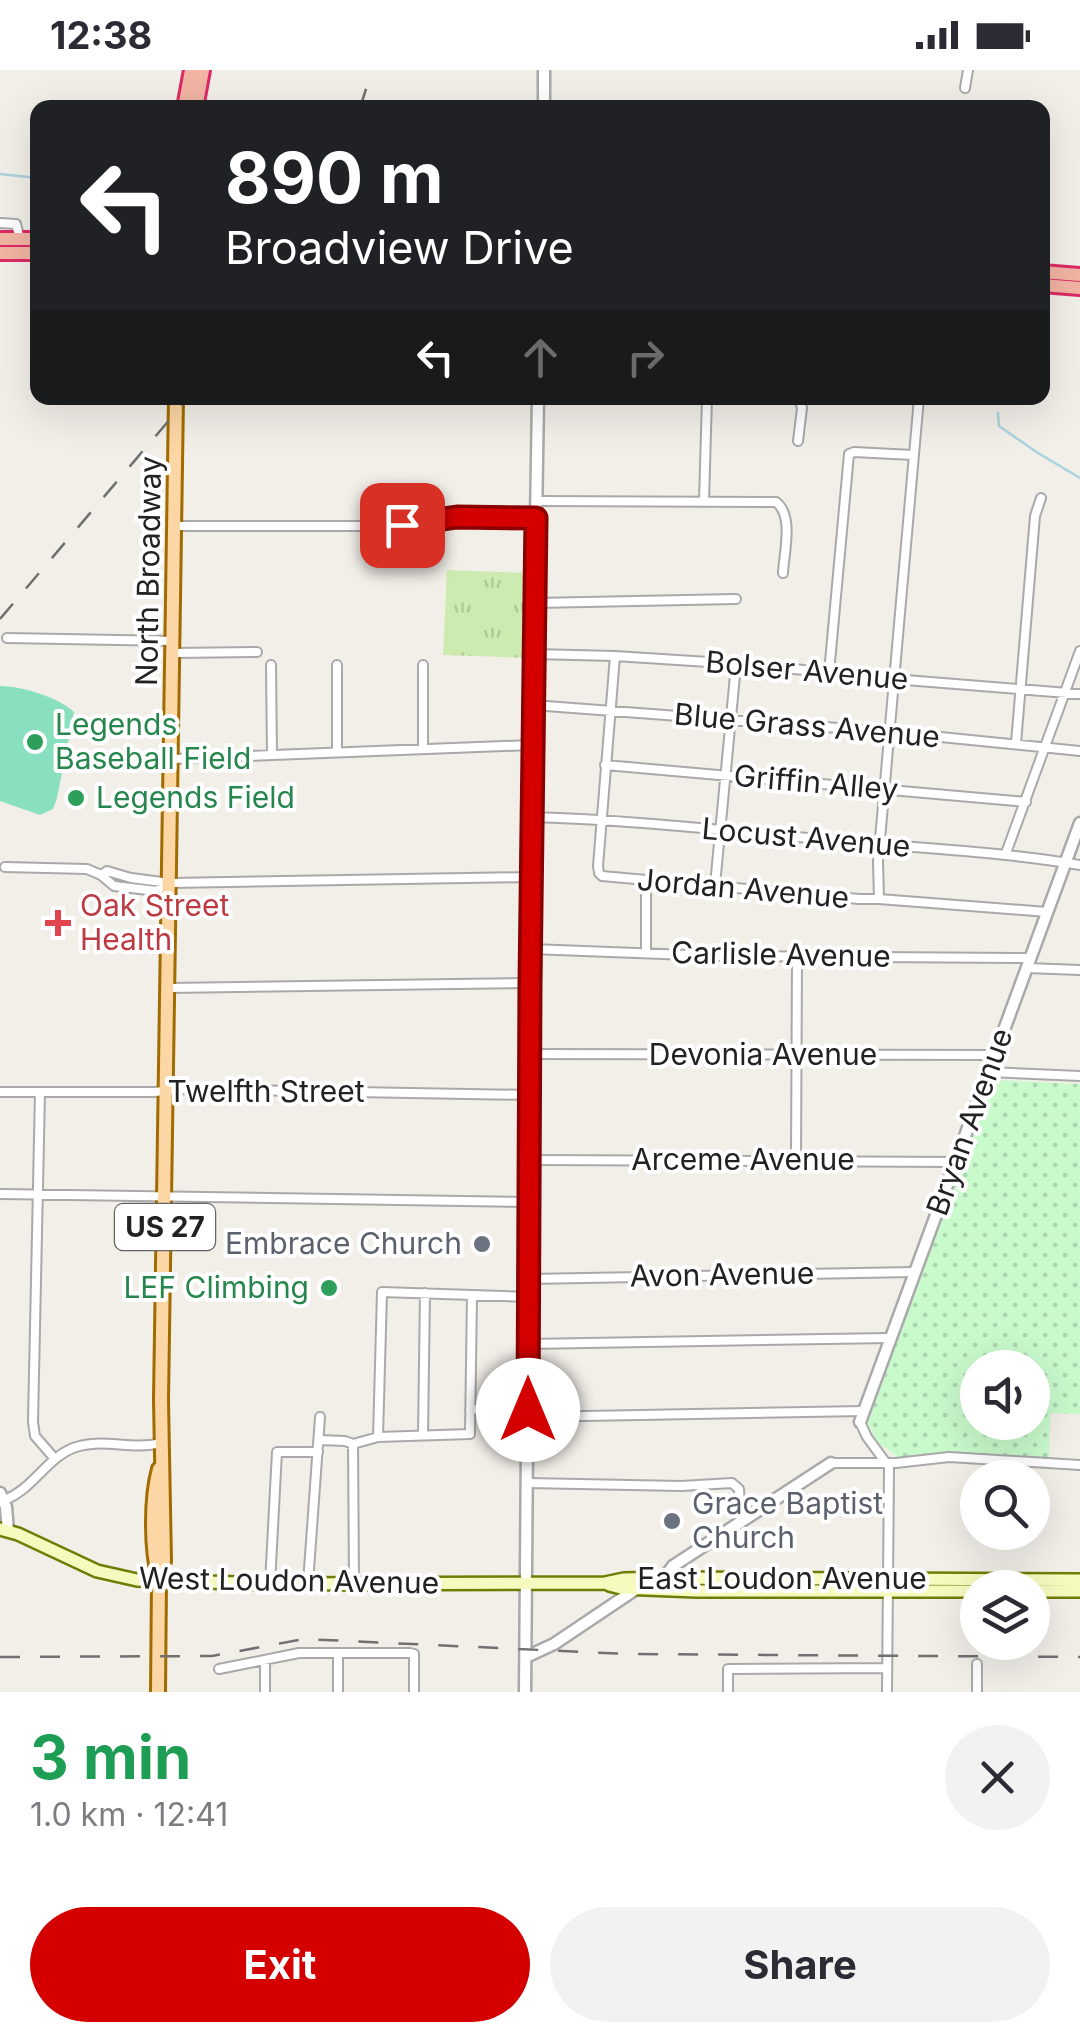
<!DOCTYPE html>
<meta charset="utf-8">
<style>
body{margin:0;font-family:Inter,sans-serif;background:#f2f2f3;color:#2b2b33;height:100vh;display:flex;flex-direction:column;font-size:38px;white-space:nowrap}
*{box-sizing:border-box;margin:0}
p{font-size:32px;color:#7c7c81}
.icon{flex:none;width:55px;height:55px;fill:none;stroke:currentColor;stroke-width:2;stroke-linecap:round;stroke-linejoin:round}
.map{position:relative;height:1622px;overflow:hidden}
.panel{display:flex;flex-direction:column;background:#fff;flex:1}
.panel>*{flex:none}
.banner{position:absolute;left:30px;top:30px;width:1020px;height:305px;border-radius:20px;box-shadow:0 10px 40px #0002;background:#202124;color:#fff;overflow:hidden}
.buttons{position:absolute;left:960px;top:1280px;display:grid;gap:20px}
.buttons a{display:grid;place-items:center;width:90px;height:90px;border-radius:50%;background:#fff;box-shadow:0 10px 40px #0002;font-size:50px}
.pin{position:absolute;display:grid;place-items:center;width:85px;height:85px;color:#fff;margin:-42px;border-radius:20px;box-shadow:0 5px 15px #0006}
.me{position:absolute;width:110px;margin:-55px;rotate:0deg;stroke-linejoin:round;filter:drop-shadow(0 0 8px #0008)}
.turn{display:flex;align-items:center;gap:35px;height:210px;padding:0 30px;font-size:45px}
.turn .icon{width:130px;height:130px;stroke-width:2.5}
.turn b{display:block;font-size:70px;line-height:85px}
.lanes{display:flex;align-items:center;height:95px;padding:0 30px;background:#0003;justify-content:center;gap:50px;direction:ltr}
.lanes .off{opacity:.35}
.round{display:grid;place-items:center;flex:none;width:105px;height:105px;border-radius:52px;background:#f2f2f3}
.head{display:flex;align-items:center;justify-content:space-between;height:170px;padding:0 30px}
h1{font-size:60px;font-weight:700;line-height:75px;color:#1e9e55}
.primary-button{display:flex;gap:20px;margin-top:auto;padding:20px 30px}
.primary-button a{flex:1;height:115px;border-radius:60px;background:#d40000;color:#fff;font-size:40px;font-weight:700;line-height:115px;text-align:center}
.primary-button a+a{background:#f2f2f3;color:#2b2b33}
.status{display:flex;justify-content:space-between;align-items:center;height:70px;padding:0 50px;background:#fff;direction:ltr}
.status svg{height:28px;fill:currentColor}
.map>svg:first-child{display:block}
</style>
<div class="status"><b>12:38</b><svg viewBox="0 0 49 12"><path d="M0 12V9h3v3zM5 12V6h3v6zM10 12V3h3v9zM15 12V0h3v12zM26 1h20v11H26zM47 4h2v5h-2z"/></svg></div>
<div class="map">
<svg width="1080" height="1622" viewBox="0 0 1080 1622">
<defs>
<pattern id="grass-tufts" width="24" height="20" patternUnits="userSpaceOnUse" patternTransform="scale(2.5)"><rect width="24" height="20" fill="#cdebb0"/><path d="M3 7l-1-3M5 7V3M7 7l1-3M15 17l-1-3M17 17v-4M19 17l1-3" fill="none" stroke="#b0c997"/></pattern>
<pattern id="park-dots" width="8" height="8" patternUnits="userSpaceOnUse" patternTransform="scale(2.5)"><rect width="8" height="8" fill="#c8facc"/><path d="M2 2h.1M6 6h.1" fill="none" stroke="#acd6af" stroke-width="1.8" stroke-linecap="round"/></pattern>
</defs>
<rect width="100%" height="100%" fill="#f2efe9"/>
<path fill="url(#grass-tufts)" d="M447 500 532 503 528 588 443 585Z"/>
<path fill="url(#park-dots)" fill-rule="evenodd" d="M995 1010 1080 1014V1344L1050 1343 1049 1392 938 1383 899 1388 876 1371 867 1351ZM978 1298H1032V1352H978Z"/>
<path fill="#88e0be" d="M0 616C21 616 58 627 74 642L57 728 53 739 40 745 0 731Z"/>
<g fill="none" stroke-linecap="round" stroke-linejoin="round">
<path stroke="#aad3df" stroke-width="2.5" d="M0 104 38 108
M998 343 999 356 1038 383 1080 408"/>
<g stroke="#a9a9a9" stroke-width="12">
<path id="minor" d="M965 18 968 0
M0 153 16 154 20 169
M798 371 802 338 799 328
M536 431 776 432C794 446 784 482 783 503
M704 431 707 328
M175 456H392L424 453 457 447 536 448
M535 533 736 529
M7 568 174 571
M173 583 257 582
M534 584 615 586 755 595 893 609 1080 624
M615 586 598 796 599 803 602 806 859 829H879L1047 842
M271 595 272 685
M423 595V678
M829 603 849 384 854 382 913 385
M533 635 891 662 1080 681
M1016 673 1035 446 1041 428
M337 682V595
M172 689 532 675
M605 695 1026 732
M532 747C639 750 745 763 852 772 928 779 1004 782 1080 795
M1006 783 1080 581
M5 797 87 799 101 805 114 816 157 821 170 813
M101 805 107 801 131 808 170 813 532 807
M646 810V883
M715 815 736 595
M879 829 878 792 919 328
M531 879 715 886 1031 888
M1027 898 1080 900
M168 918 530 913
M530 984 996 985
M989 1002 1080 1006
M0 1022H155L177 1019 531 1025
M40 1022 33 1352 35 1366 55 1389
M531 1090 955 1092
M796 1090 797 887
M0 1124 529 1132
M529 1209 914 1202
M472 1225 470 1364 378 1367 382 1222 529 1227
M528 1274 890 1268
M470 1339 529 1340
M529 1347 864 1341
M860 1352 867 1367 889 1397 887 1622
M423 1364 425 1223
M319 1370 345 1371 353 1374 378 1367
M353 1374 354 1512
M831 1393H896L949 1387 1080 1395
M528 1413 681 1416 732 1413 739 1419 741 1453
M4 1430C32 1420 46 1389 73 1378 101 1367 132 1381 160 1373
M308 1513 320 1347
M270 1514 277 1382H318
M219 1599 299 1583H410L414 1584V1622
M265 1622V1591
M338 1622V1583
M728 1622V1599L887 1598
M977 1622V1594"/>
</g>
<g stroke="#a9a9a9" stroke-width="15">
<path id="tertiary" d="M544 0V38
M860 1352 1080 753
M0 1423 6 1437 8 1461
M664 1508 673 1496 831 1393
M526 1587 554 1574 636 1519
M525 1622 533 635 538 328"/>
</g>
<g stroke="#707d05" stroke-width="16">
<path id="secondary" d="M0 1459 18 1464 97 1501 137 1510 270 1514 605 1513 624 1509 673 1508 1080 1510
M609 1515 621 1518 696 1521H978
M1032 1521H1080"/>
</g>
<g stroke="#a06b00" stroke-width="18">
<path id="primary" d="M159 1508C151 1479 151 1428 159 1399
M158 1622 159 1511 164 1491 161 1330 176 328"/>
</g>
<g stroke="#dc2a67" stroke-width="18">
<path id="trunk" d="M184 38 191 0
M196 38 203 0
M0 169H38
M0 183H38
M1042 202 1080 205
M1042 215 1080 218"/>
</g>
<use href="#minor" stroke="#fff" stroke-width="8"/>
<use href="#tertiary" stroke="#fff" stroke-width="10"/>
<use href="#secondary" stroke="#f7fabf" stroke-width="11"/>
<use href="#primary" stroke="#fcd6a4" stroke-width="12"/>
<use href="#trunk" stroke="#f2b4a3" stroke-width="12"/>
<path stroke="#707070" stroke-width="2.5" stroke-dasharray="20 20" stroke-linecap="butt" d="M360 38 372 0
M0 549 188 328
M0 1587 212 1586 304 1569 627 1584 1080 1587"/>
</g>
<g fill="none" stroke-linecap="round" stroke-linejoin="round">
<g stroke="#8a0000" stroke-width="25">
<path id="route" d="M402 455 457 447 536 448 530 913 528 1340"/>
</g>
<use href="#route" stroke="#d40000" stroke-width="18"/>
</g>
<g fill="#2e9e5b" stroke="#fff" stroke-width="4">
<circle cx="35" cy="672" r="10"/>
<circle cx="76" cy="728" r="10"/>
<circle cx="329" cy="1218" r="10"/>
</g>
<path fill="#e0444e" stroke="#fff" stroke-width="4" d="M53 838h10v10h10v10h-10v10h-10v-10h-10v-10h10z"/>
<g fill="#6b7280" stroke="#fff" stroke-width="4">
<circle cx="482" cy="1174" r="10"/>
<circle cx="672" cy="1451" r="10"/>
</g>
<g text-anchor="middle" stroke-width="8" stroke-linejoin="round" paint-order="stroke">
<rect fill="#fff" stroke="#646464" stroke-width="2.5" x="115" y="1134" width="100" height="46" rx="8"/>
<g font-size="28" font-weight="bold" fill="#222">
<text x="165" y="1167">US 27</text>
</g>
<g font-size="30" fill="#222" stroke="#fff">
<text transform="translate(149 501) rotate(-89)" y="10">North Broadway</text>
<text transform="translate(807 601) rotate(5)" y="10">Bolser Avenue</text>
<text transform="translate(807 656) rotate(5)" y="10">Blue Grass Avenue</text>
<text transform="translate(816 713) rotate(5)" y="10">Griffin Alley</text>
<text transform="translate(806 768) rotate(5)" y="10">Locust Avenue</text>
<text transform="translate(743 819) rotate(5)" y="10">Jordan Avenue</text>
<text transform="translate(781 885) rotate(1)" y="10">Carlisle Avenue</text>
<text x="763" y="995">Devonia Avenue</text>
<text x="266" y="1032">Twelfth Street</text>
<text transform="translate(970 1052) rotate(-70)" y="10">Bryan Avenue</text>
<text x="743" y="1100">Arceme Avenue</text>
<text transform="translate(722 1205) rotate(-1)" y="10">Avon Avenue</text>
<text x="782" y="1519">East Loudon Avenue</text>
<text transform="translate(289 1511) rotate(1)" y="10">West Loudon Avenue</text>
</g>
<g font-size="30" fill="#27864d" stroke="#fff" text-anchor="start">
<text x="55" y="665">Legends<tspan x="55" dy="34">Baseball Field</tspan></text>
<text x="96" y="738">Legends Field</text>
<text x="309" y="1228" text-anchor="end">LEF Climbing</text>
</g>
<g font-size="30" fill="#be3a42" stroke="#fff" text-anchor="start">
<text x="80" y="846">Oak Street<tspan x="80" dy="34">Health</tspan></text>
</g>
<g font-size="30" fill="#5b616d" stroke="#fff" text-anchor="end">
<text x="462" y="1184">Embrace Church</text>
<text x="692" y="1444" text-anchor="start">Grace Baptist<tspan x="692" dy="34">Church</tspan></text>
</g>
</g>
</svg>
<div class="buttons">
<a><svg class="icon" aria-label="sound" viewBox="0 0 24 24"><path d="M4 9h4l5-4v14l-5-4H4zM17 9q2 3 0 6"/></svg></a>
<a><svg class="icon" aria-label="search" viewBox="0 0 24 24"><circle cx="10" cy="10" r="6"/><path d="M15 15l6 6"/></svg></a>
<a><svg class="icon" aria-label="layers" viewBox="0 0 24 24"><path d="M12 4l9 5-9 5-9-5zM3 14l9 5 9-5"/></svg></a>
</div>
<div class="pin" style="left:402px;top:455px;background:#d93025"><svg class="icon" aria-label="arrive" viewBox="0 0 24 24"><path d="M6 21V4h12l-3 4 3 4H6"/></svg></div>
<svg class="me" style="left:528px;top:1340px" viewBox="-20 -20 40 40"><circle r="19" fill="#fff"/><path d="M0-13L10 11 0 6-10 11z" fill="#d40000"/></svg>
<div class="banner">
<div class="turn"><svg class="icon" aria-label="left" viewBox="0 0 24 24"><path d="M17 20v-9H6M10 6l-5 5 5 5"/></svg><div><b>890 m</b>Broadview Drive</div></div>
<div class="lanes"><svg class="icon" aria-label="left" viewBox="0 0 24 24"><path d="M17 20v-9H6M10 6l-5 5 5 5"/></svg><svg class="icon off" aria-label="ahead" viewBox="0 0 24 24"><path d="M12 20V5M6 11l6-6 6 6"/></svg><svg class="icon off" aria-label="right" viewBox="0 0 24 24"><path d="M7 20v-9h11M14 6l5 5-5 5"/></svg></div>
</div>
</div>
<section class="panel">
<div class="head"><div><h1>3 min</h1><p>1.0 km · 12:41</p></div><a class="round"><svg class="icon" aria-label="close" viewBox="0 0 24 24"><path d="M6 6l12 12M18 6L6 18"/></svg></a></div>
<div class="primary-button"><a>Exit</a><a>Share</a></div>
</section>
